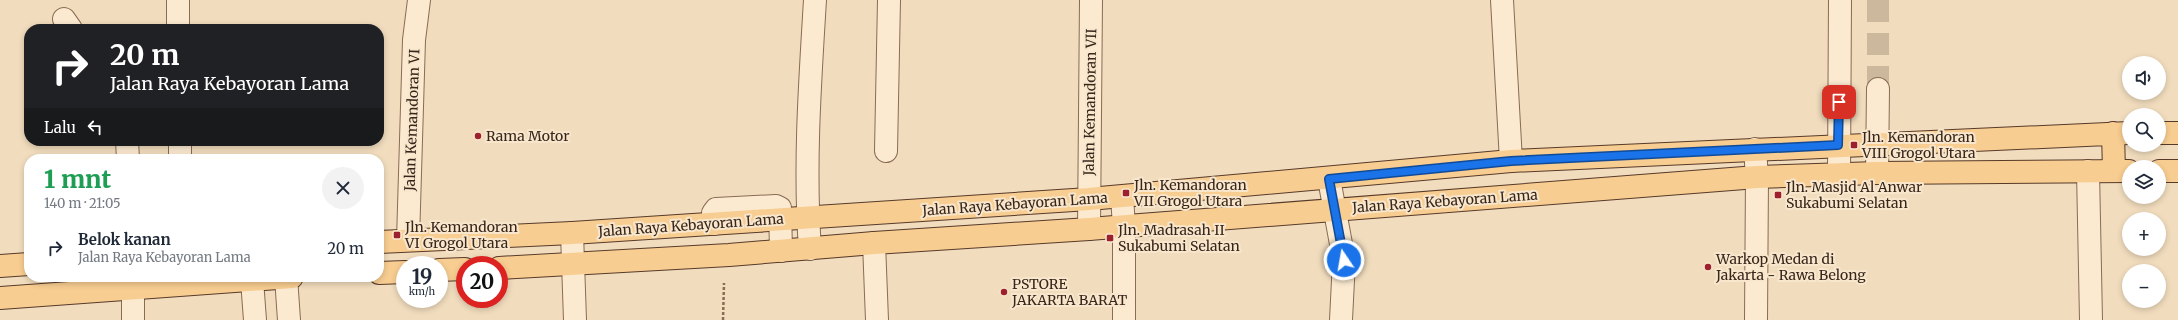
<!DOCTYPE html>
<html lang="id">
<meta charset="utf-8">
<style>
body{margin:0;font-family:Merriweather,serif;background:#f2f2f3;color:#1f2937;height:100vh;display:flex;flex-direction:column;font-size:15px;white-space:nowrap}
*{box-sizing:border-box;margin:0}
p{font-size:13px;color:#747a83}
.icon{flex:none;width:22px;height:22px;fill:none;stroke:currentColor;stroke-width:2;stroke-linecap:round;stroke-linejoin:round}
.map{position:relative;flex:1;overflow:hidden}
.panel{position:absolute;left:24px;top:154px;width:360px;height:128px;display:flex;flex-direction:column;background:#fff;border-radius:16px;box-shadow:0 2px 6px #0003}
.panel>*{flex:none}
.guide{position:absolute;left:24px;top:24px;width:360px;height:122px;border-radius:16px;box-shadow:0 2px 6px #0003;background:#202124;color:#fff;overflow:hidden}
.tools{position:absolute;left:2122px;top:56px;display:grid;gap:8px}
.tools a{display:grid;place-items:center;width:44px;height:44px;border-radius:50%;background:#fff;box-shadow:0 2px 6px #0003;font-size:20px}
.speed{position:absolute;left:396px;top:256px;display:flex;gap:8px;font-size:20px;font-weight:700;text-align:center}
.speed>*{display:grid;place-content:center;width:52px;height:52px;border-radius:50%;background:#fff;box-shadow:0 2px 6px #0003;line-height:1}
.speed small{font-size:10px;font-weight:400}
.speed .limit{border:6px solid #d22;background:#fff;color:#111}
.pin{position:absolute;display:grid;place-items:center;width:34px;height:34px;color:#fff;margin:-17px;border-radius:8px;box-shadow:0 2px 6px #0006}
.me{position:absolute;width:44px;margin:-22px;rotate:348deg;stroke-linejoin:round;filter:drop-shadow(0 0 3px #0008)}
.turn{display:flex;align-items:center;gap:14px;height:84px;padding:0 20px;font-size:18px}
.turn .icon{width:52px;height:52px;stroke-width:2.5}
.turn b{display:block;font-size:28px;line-height:34px}
.then{display:flex;align-items:center;height:38px;padding:0 20px;background:#0003;gap:8px;font-size:15px}
.round{display:grid;place-items:center;flex:none;width:42px;height:42px;border-radius:21px;background:#f2f2f3}
.head{display:flex;align-items:center;justify-content:space-between;height:68px;padding:0 20px}
h1{font-size:24px;font-weight:800;line-height:30px;color:#1e9e55}
ul{padding:0;list-style:none}
li{display:flex;align-items:center;gap:12px;height:52px;padding:0 20px}
li div{flex:1}
li b{display:block;font-size:15px}
li em{font-style:normal}
.map>svg:first-child{display:block}
</style>
<div class="map">
<svg width="2178" height="320" viewBox="0 0 2178 320">
<rect width="100%" height="100%" fill="#f1dcbd"/>
<g fill="none" stroke-linecap="round" stroke-linejoin="round">
<path stroke="#ccb89d" stroke-width="22" stroke-dasharray="22 11" stroke-linecap="butt" d="M1878 0V89"/>
<g stroke="#8a6b55" stroke-width="24">
<path id="minor" d="M1502 0 1511 161
M64 19 71 29
M178 29V0
M127 141 128 159
M180 141V159
M1755 149 1757 177 1756 320
M886 151 889 0
M2088 171 2091 320
M1877 173 1878 89
M1839 174 1840 0
M1329 179 1344 260 1341 320
M1122 197 1124 226V320
M714 224 713 213 716 209 776 206 780 208 781 251
M1089 229 1091 0
M572 233 575 320
M408 240 414 40 419 0
M874 243 877 320
M810 249C804 166 810 82 815 0
M286 277 289 320
M252 280 255 320
M133 289V320"/>
</g>
<g stroke="#573a2a" stroke-width="24">
<path id="major" d="M2113 133 2114 171
M2159 133H2178
M2159 171H2178
M379 242 572 233 1089 199 1511 161 2129 133
M0 266 29 264
M499 268 729 255 874 243 1089 229 1757 177 1877 173 2129 171
M439 270 465 269
M379 273 405 272
M0 298 292 277"/>
</g>
<path stroke="#8a6b55" stroke-width="2.5" stroke-dasharray="3 2" stroke-linecap="butt" d="M723 320 724 283"/>
<use href="#minor" stroke="#fbead0" stroke-width="22"/>
<use href="#major" stroke="#f8cd91" stroke-width="22"/>
</g>
<g fill="none" stroke-linecap="round" stroke-linejoin="round">
<g stroke="#114b97" stroke-width="10">
<path id="route" d="M1344 260 1329 179 1511 161 1838 145 1839 102"/>
</g>
<use href="#route" stroke="#1a73e8" stroke-width="7"/>
</g>
<g fill="#9d202f" stroke="#f8e7cd" stroke-width="1.5">
<circle cx="478" cy="136" r="4"/>
<rect x="1850" y="141" width="8" height="8" rx="2"/>
<rect x="1122" y="189" width="8" height="8" rx="2"/>
<rect x="1774" y="191" width="8" height="8" rx="2"/>
<rect x="393" y="231" width="8" height="8" rx="2"/>
<rect x="1106" y="234" width="8" height="8" rx="2"/>
<circle cx="1708" cy="267" r="4"/>
<circle cx="1004" cy="292" r="4"/>
</g>
<g text-anchor="middle" stroke-width="4" stroke-linejoin="round" paint-order="stroke">
<g font-size="14" fill="#38261b" stroke="#f8e7cd">
<text transform="translate(1090 102) rotate(-89)" y="5">Jalan Kemandoran VII</text>
<text transform="translate(412 120) rotate(-88)" y="5">Jalan Kemandoran VI</text>
<text transform="translate(1445 201) rotate(-4)" y="5">Jalan Raya Kebayoran Lama</text>
<text transform="translate(1015 204) rotate(-4)" y="5">Jalan Raya Kebayoran Lama</text>
<text transform="translate(691 225) rotate(-4)" y="5">Jalan Raya Kebayoran Lama</text>
</g>
<g font-size="14" fill="#38261b" stroke="#f8e7cd" text-anchor="start">
<text x="486" y="141">Rama Motor</text>
<text x="1862" y="142">Jln. Kemandoran<tspan x="1862" dy="16">VIII Grogol Utara</tspan></text>
<text x="1134" y="190">Jln. Kemandoran<tspan x="1134" dy="16">VII Grogol Utara</tspan></text>
<text x="1786" y="192">Jln. Masjid Al Anwar<tspan x="1786" dy="16">Sukabumi Selatan</tspan></text>
<text x="405" y="232">Jln. Kemandoran<tspan x="405" dy="16">VI Grogol Utara</tspan></text>
<text x="1118" y="235">Jln. Madrasah II<tspan x="1118" dy="16">Sukabumi Selatan</tspan></text>
<text x="1716" y="264">Warkop Medan di<tspan x="1716" dy="16">Jakarta - Rawa Belong</tspan></text>
<text x="1012" y="289">PSTORE<tspan x="1012" dy="16">JAKARTA BARAT</tspan></text>
</g>
</g>
</svg>
<div class="tools">
<a><svg class="icon" aria-label="sound" viewBox="0 0 24 24"><path d="M4 9h4l5-4v14l-5-4H4zM17 9q2 3 0 6"/></svg></a>
<a><svg class="icon" aria-label="search" viewBox="0 0 24 24"><circle cx="10" cy="10" r="6"/><path d="M15 15l6 6"/></svg></a>
<a><svg class="icon" aria-label="layers" viewBox="0 0 24 24"><path d="M12 4l9 5-9 5-9-5zM3 14l9 5 9-5"/></svg></a>
<a>+</a>
<a>−</a>
</div>
<div class="speed"><div>19<small>km/h</small></div><div class="limit">20</div></div>
<div class="pin" style="left:1839px;top:102px;background:#d93025"><svg class="icon" aria-label="arrive" viewBox="0 0 24 24"><path d="M6 21V4h12l-3 4 3 4H6"/></svg></div>
<svg class="me" style="left:1344px;top:260px" viewBox="-20 -20 40 40"><circle r="17" fill="#1a73e8" stroke="#fff" stroke-width="3"/><path d="M0-11L8 9 0 5-8 9z" fill="#fff"/></svg>
<div class="guide">
<div class="turn"><svg class="icon" aria-label="right" viewBox="0 0 24 24"><path d="M7 20v-9h11M14 6l5 5-5 5"/></svg><div><b>20 m</b>Jalan Raya Kebayoran Lama</div></div>
<div class="then">Lalu<svg class="icon" aria-label="left" viewBox="0 0 24 24"><path d="M17 20v-9H6M10 6l-5 5 5 5"/></svg></div>
</div>
<section class="panel">
<div class="head"><div><h1>1 mnt</h1><p>140 m · 21:05</p></div><a class="round"><svg class="icon" aria-label="close" viewBox="0 0 24 24"><path d="M6 6l12 12M18 6L6 18"/></svg></a></div>
<ul>
<li><svg class="icon" aria-label="right" viewBox="0 0 24 24"><path d="M7 20v-9h11M14 6l5 5-5 5"/></svg><div><b>Belok kanan</b><p>Jalan Raya Kebayoran Lama</p></div><em>20 m</em></li>
</ul>
</section>
</div>
